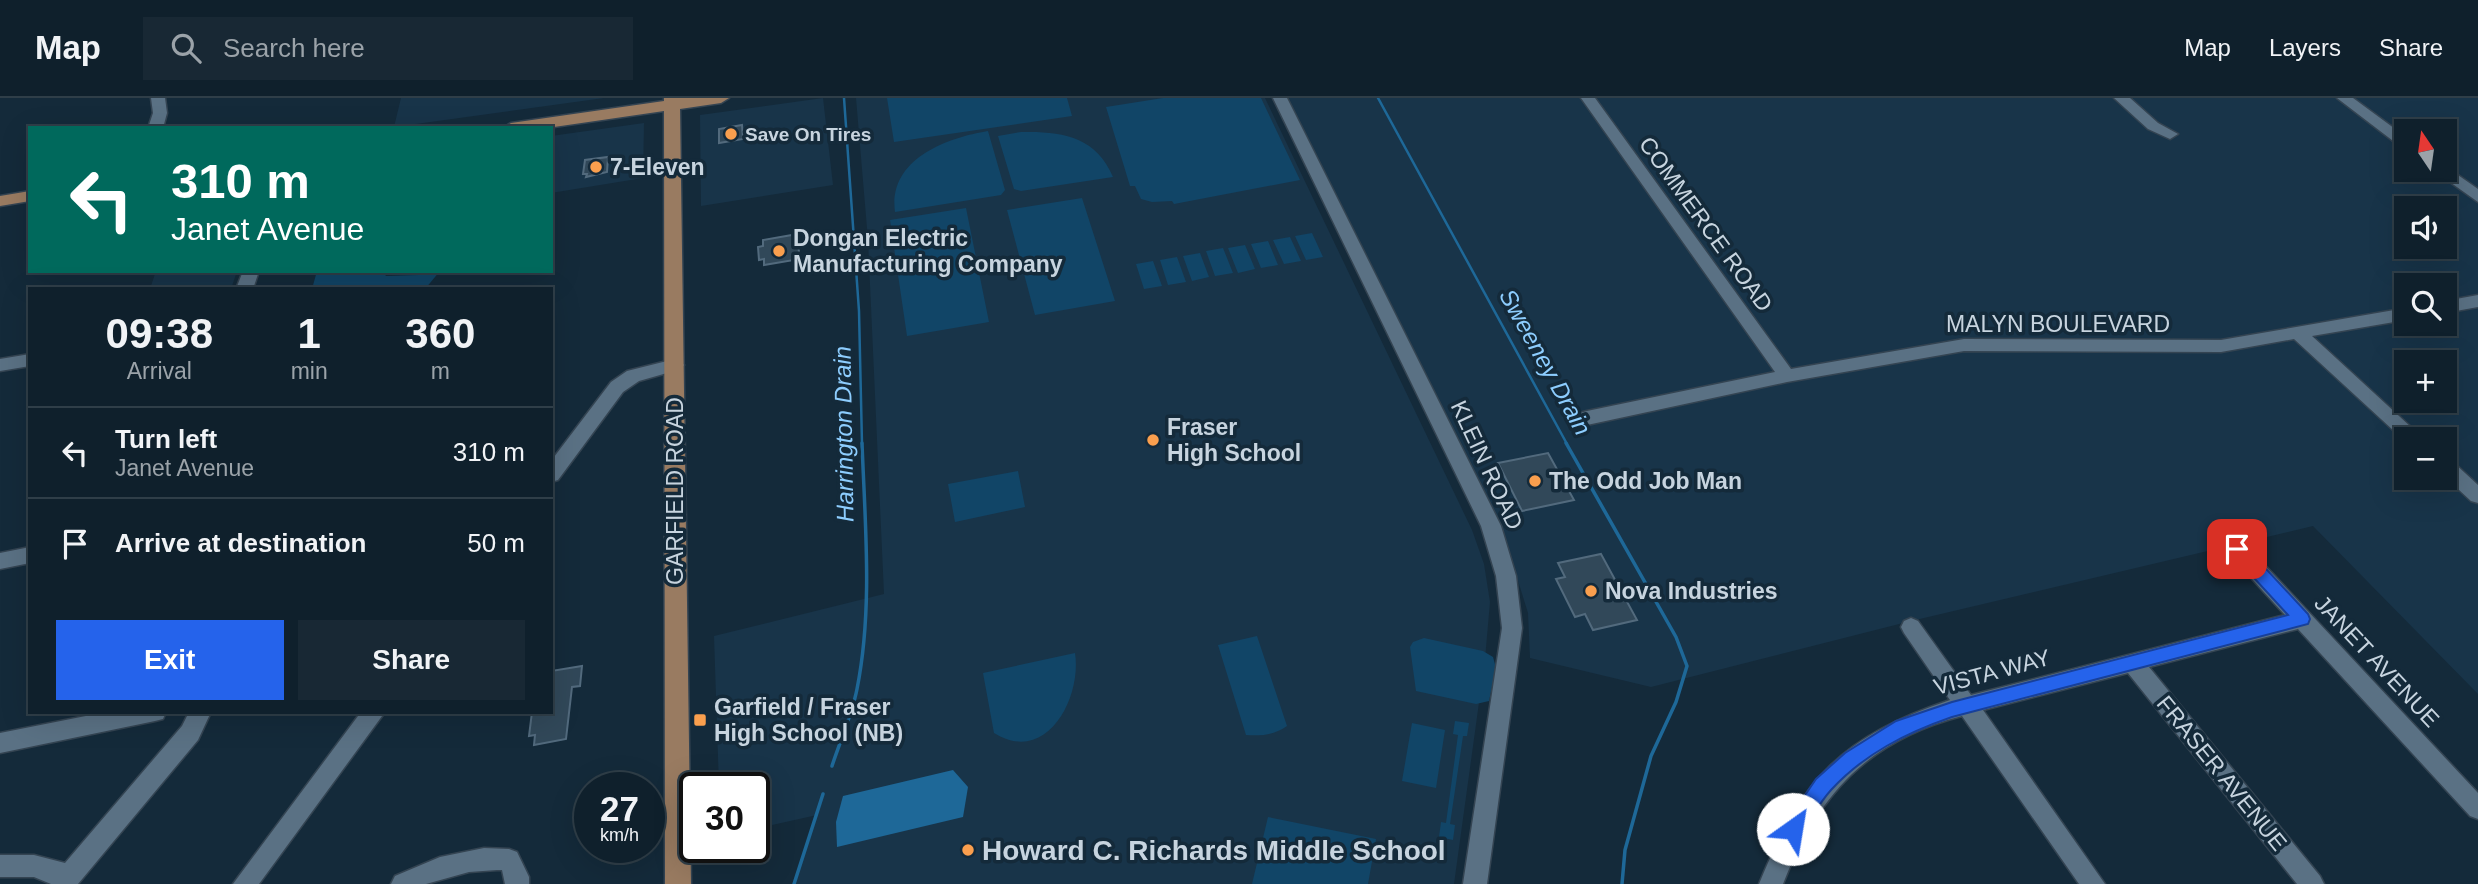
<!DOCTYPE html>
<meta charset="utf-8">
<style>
body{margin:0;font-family:Arial,sans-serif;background:#182834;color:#f1f3f6;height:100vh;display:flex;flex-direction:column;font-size:26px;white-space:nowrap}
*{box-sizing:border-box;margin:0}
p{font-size:23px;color:#9ba3a9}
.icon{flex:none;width:38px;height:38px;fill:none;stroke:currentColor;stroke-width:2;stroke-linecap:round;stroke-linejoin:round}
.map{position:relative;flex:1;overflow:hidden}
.drawer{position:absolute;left:28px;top:189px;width:525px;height:427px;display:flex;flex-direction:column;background:#0f202c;border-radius:0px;box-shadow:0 7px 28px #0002,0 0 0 2px #2f3e48}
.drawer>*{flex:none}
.guide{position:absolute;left:28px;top:28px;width:525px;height:147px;border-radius:0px;box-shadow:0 7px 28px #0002,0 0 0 2px #2f3e48;background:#00695c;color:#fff;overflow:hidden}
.needle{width:46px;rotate:347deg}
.tools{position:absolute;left:2394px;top:21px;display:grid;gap:14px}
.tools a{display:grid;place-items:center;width:63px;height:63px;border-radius:0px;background:#0f202c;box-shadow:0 7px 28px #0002,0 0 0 2px #2f3e48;font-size:35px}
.speed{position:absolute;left:574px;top:674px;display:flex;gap:14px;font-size:35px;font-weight:700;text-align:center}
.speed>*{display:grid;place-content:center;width:91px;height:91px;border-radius:50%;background:#0f202c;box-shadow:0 7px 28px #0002,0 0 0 2px #2f3e48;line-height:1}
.speed small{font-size:18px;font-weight:400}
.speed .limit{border:4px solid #111;border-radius:10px;background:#fff;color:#111}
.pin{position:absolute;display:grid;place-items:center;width:60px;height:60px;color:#fff;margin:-30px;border-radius:14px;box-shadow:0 4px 10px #0006}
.me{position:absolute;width:77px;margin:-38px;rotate:32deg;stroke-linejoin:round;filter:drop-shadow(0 0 5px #0008)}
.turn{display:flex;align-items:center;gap:24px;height:147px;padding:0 28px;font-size:32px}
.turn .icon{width:91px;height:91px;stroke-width:2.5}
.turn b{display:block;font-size:49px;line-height:60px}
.eta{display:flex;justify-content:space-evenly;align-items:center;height:119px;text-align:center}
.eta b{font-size:42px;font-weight:800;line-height:49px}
.cta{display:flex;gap:14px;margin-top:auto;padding:14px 28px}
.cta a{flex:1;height:80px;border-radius:0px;background:#2563eb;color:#fff;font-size:28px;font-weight:800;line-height:80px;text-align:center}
.cta a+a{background:#182834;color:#f1f3f6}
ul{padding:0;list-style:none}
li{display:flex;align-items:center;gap:21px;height:91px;padding:0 28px;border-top:2px solid #2f3e48}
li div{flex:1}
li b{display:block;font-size:26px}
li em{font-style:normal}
header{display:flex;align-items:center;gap:42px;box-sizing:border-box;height:98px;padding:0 35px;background:#0f202c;border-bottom:2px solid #2f3e48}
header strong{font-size:33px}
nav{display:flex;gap:38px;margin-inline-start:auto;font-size:24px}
.search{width:490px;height:63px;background:#182834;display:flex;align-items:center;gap:18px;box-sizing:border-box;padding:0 24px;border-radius:0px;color:#9ba3a9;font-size:26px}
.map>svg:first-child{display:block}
</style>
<header>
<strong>Map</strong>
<div class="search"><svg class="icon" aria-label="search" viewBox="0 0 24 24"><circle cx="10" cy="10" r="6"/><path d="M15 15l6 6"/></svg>Search here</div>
<nav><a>Map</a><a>Layers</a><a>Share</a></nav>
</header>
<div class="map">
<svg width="2478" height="786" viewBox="0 0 2478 786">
<rect width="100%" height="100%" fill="#142a3a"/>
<path fill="#183449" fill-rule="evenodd" d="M401 0H604L394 29Z
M823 0 833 87 701 108 700 17Z
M856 0H1265L1472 432 1484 466 1490 504 1485 561 1454 786H795L817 717 754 731V690L719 689 714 538 884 496 868 142Z
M1287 0H2478V596L2313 428 1907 524 1651 589 1530 560 1528 515 1502 431ZM2406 33H2445V72H2406ZM2406 110H2445V149H2406ZM2406 187H2445V226H2406ZM2406 264H2445V303H2406ZM2406 341H2445V380H2406Z
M644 25 643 80 551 95V38Z
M156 173H237L231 191H150Z"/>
<path fill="#114567" d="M887 0H1067L1072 18 894 44Z
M1163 0H1261L1300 82 1174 106 1172 103 1152 104 1141 101 1135 88H1130L1106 9Z
M988 33 1005 92 1001 97 895 114C888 62 945 40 988 33Z
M1021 34C1061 33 1096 38 1113 79L1021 93 1014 91 998 38Z
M1082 100 1115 203 1035 217 1007 112Z
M966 110 989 224 907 238 890 122Z
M1312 135 1323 159 1306 162 1295 138Z
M1290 139 1301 163 1284 166 1273 142Z
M1268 143 1278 167 1261 170 1251 146Z
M1245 147 1255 171 1238 175 1228 150Z
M1223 150 1233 175 1215 178 1206 153Z
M1200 155 1209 179 1192 183 1183 158Z
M1177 159 1186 184 1168 187 1160 162Z
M1153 163 1162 188 1144 191 1136 166Z
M317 173H382L386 178 418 177 426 173H440L425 191H312Z
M1018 373 1025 409 955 424 948 386Z
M1257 538 1287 628C1274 637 1261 638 1246 637L1218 547Z
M1424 540 1483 553 1493 559 1496 570 1489 603 1476 606 1416 593 1410 549 1413 544Z
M1075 555C1082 599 1047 668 994 635L983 575Z
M1455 623 1469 625 1467 638H1463L1450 726 1455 727 1453 742 1439 739 1441 724 1446 725 1458 637 1453 636Z
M1412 625 1445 632 1436 690 1402 683Z
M1268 719 1376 741 1368 786H1252Z"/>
<path fill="#1e6898" d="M953 672 968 689 963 719 837 749 836 724 843 698Z"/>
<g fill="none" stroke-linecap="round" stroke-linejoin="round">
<path stroke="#1e6898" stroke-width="2.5" d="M844 0 859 213 862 346
M1378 0 1567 346"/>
<path stroke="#1e6898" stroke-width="3.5" d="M1566 345 1676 539 1687 568 1676 604 1651 658 1625 752 1622 786
M832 668C840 643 852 617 857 591 873 511 865 426 862 345
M794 786 823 696"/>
</g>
<path fill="#314859" stroke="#526a7d" stroke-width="2" d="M742 27 743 41 719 45V31Z
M608 59 607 74 586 79 587 76H583L585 62Z
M792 137V143H798L799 155 793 156 794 162 764 167V161L759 162 758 149 763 148V142Z
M1548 355 1574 402 1522 413 1498 365Z
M1601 456 1637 522 1593 532 1585 516 1575 519 1556 481 1565 479 1558 465Z
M582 568 580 588 572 589 566 641 534 647 535 637 529 638 532 614H551V573Z"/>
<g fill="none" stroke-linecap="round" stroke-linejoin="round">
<g stroke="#344452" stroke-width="3">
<path id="minor" d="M151 0H165L167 15 163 30H148L153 15Z
M1273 0H1287L1501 428 1516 478 1522 530 1487 786H1463L1502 530 1496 478 1481 428Z
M1581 0H1595L1791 271 1964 241 2221 242 2406 210V222L2312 238 2424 341H2406V344L2294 241 2221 254 1964 253 1787 284 1587 327 1580 325 1578 320 1580 315 1587 313 1775 274Z
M2114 0H2130L2158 25 2178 36 2170 41 2148 31Z
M2337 0H2353L2406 39V51L2401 49Z
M2445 68 2478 91V104L2433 72H2445Z
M243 173H259L253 191H236Z
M2478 197V209L2445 215V203Z
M30 256V268L0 273V261Z
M675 261 681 263 684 267 681 271 639 283 623 294 558 382 551 384V363L611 284 627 273Z
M2445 361 2452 363 2478 387V405L2471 403 2445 379Z
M2237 443 2244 445 2478 695V721L2470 718 2298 531 2149 569 2320 778 2324 786H2297L2128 575 1983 612 2105 786H2079L1962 618C1868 642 1817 698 1783 786H1759C1802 680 1841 639 1950 602L1904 535 1901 529 1904 523 1911 520 1918 523 1971 597 2285 517 2230 457 2227 451 2230 445Z
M30 449V465L0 471V455Z
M106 614H166L163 621 155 623 0 655V635Z
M189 614H211L198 642 78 786H51L34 779H0V757H34L65 765 182 628Z
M361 614H385L259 786H233Z
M484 750 509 751 517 754 529 779V786H505L502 772H497L469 774 426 786H391L395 778 440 759Z"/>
</g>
<g stroke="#344452" stroke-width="3">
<path id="major" d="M664 0H729L721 5 680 11 691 786H665L664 13 547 30H503L511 25 664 3Z
M30 93V103L0 108V98Z"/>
</g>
<use href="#minor" fill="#5a7184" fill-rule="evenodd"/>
<use href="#major" fill="#997b61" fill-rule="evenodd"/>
</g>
<path fill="#2563eb" stroke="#184099" stroke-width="2" d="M2237 444 2243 446 2308 516 2310 521 2308 526 1952 619C1906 635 1864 656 1831 692 1819 705 1810 723 1800 737L1793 740 1786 737 1784 731 1786 725 1816 681 1845 655 1896 623 1952 604 2288 517 2231 455 2229 451 2231 446Z"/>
<g fill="#fa9f4e" stroke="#142a3a" stroke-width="2.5">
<circle cx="731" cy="36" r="7"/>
<circle cx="596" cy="69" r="7"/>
<circle cx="779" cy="153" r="7"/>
<circle cx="1153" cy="342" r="7"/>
<circle cx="1535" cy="383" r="7"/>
<circle cx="1591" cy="493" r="7"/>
<rect x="693" y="615" width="14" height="14" rx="3.5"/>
<circle cx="968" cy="752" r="7"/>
</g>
<g text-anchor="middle" stroke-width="7" stroke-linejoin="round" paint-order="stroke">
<g font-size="19" font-weight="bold" fill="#c7d4df" stroke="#142a3a" text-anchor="start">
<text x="745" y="43">Save On Tires</text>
</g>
<g font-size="23" font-weight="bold" fill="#c7d4df" stroke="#142a3a" text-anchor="start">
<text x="610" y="77">7-Eleven</text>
<text x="793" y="148">Dongan Electric<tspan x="793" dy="26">Manufacturing Company</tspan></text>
<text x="1167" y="337">Fraser<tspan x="1167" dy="26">High School</tspan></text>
<text x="1549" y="391">The Odd Job Man</text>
<text x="1605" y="501">Nova Industries</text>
<text x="714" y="617">Garfield / Fraser<tspan x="714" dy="26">High School (NB)</tspan></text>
</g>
<g font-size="23" fill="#c7d4df" stroke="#142a3a">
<text transform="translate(1706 126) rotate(54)" y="8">COMMERCE ROAD</text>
<text x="2058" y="234">MALYN BOULEVARD</text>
<text transform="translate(1487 367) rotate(65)" y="8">KLEIN ROAD</text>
<text transform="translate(675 393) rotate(-90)" y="8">GARFIELD ROAD</text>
<text transform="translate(2377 563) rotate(47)" y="8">JANET AVENUE</text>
<text transform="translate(1992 574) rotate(-15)" y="8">VISTA WAY</text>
<text transform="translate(2222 675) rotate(51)" y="8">FRASER AVENUE</text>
</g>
<g font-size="24" font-style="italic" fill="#8dcdfe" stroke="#142a3a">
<text transform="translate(1545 264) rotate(61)" y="8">Sweeney Drain</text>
<text transform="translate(844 336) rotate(-91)" y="8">Harrington Drain</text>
</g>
<g font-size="28" font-weight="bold" fill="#c7d4df" stroke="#142a3a" text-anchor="start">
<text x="982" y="762">Howard C. Richards Middle School</text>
</g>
</g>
</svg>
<div class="tools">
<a><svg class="needle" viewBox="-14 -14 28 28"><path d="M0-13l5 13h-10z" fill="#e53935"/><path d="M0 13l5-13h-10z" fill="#9ba3a9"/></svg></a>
<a><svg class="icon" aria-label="sound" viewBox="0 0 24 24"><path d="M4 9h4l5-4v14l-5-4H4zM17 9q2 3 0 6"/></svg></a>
<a><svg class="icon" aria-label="search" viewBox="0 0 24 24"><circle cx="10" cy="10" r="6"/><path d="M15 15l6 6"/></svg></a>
<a>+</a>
<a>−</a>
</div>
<div class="speed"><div>27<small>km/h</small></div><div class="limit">30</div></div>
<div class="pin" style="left:2237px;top:451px;background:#d93025"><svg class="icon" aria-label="arrive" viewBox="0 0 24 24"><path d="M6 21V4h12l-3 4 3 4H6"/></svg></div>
<svg class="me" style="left:1793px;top:731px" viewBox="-20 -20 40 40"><circle r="19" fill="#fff"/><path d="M0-13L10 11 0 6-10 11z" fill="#2563eb"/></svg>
<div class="guide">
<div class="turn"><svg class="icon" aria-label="left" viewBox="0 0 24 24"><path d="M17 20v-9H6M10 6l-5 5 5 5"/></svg><div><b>310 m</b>Janet Avenue</div></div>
</div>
<section class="drawer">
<div class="eta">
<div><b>09:38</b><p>Arrival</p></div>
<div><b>1</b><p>min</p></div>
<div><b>360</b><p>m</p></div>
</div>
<ul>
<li><svg class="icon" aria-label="left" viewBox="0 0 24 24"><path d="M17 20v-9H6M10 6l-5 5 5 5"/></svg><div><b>Turn left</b><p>Janet Avenue</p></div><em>310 m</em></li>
<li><svg class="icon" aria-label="arrive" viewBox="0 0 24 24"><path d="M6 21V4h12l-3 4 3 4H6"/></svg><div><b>Arrive at destination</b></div><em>50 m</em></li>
</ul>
<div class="cta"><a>Exit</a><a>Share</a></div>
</section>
</div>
